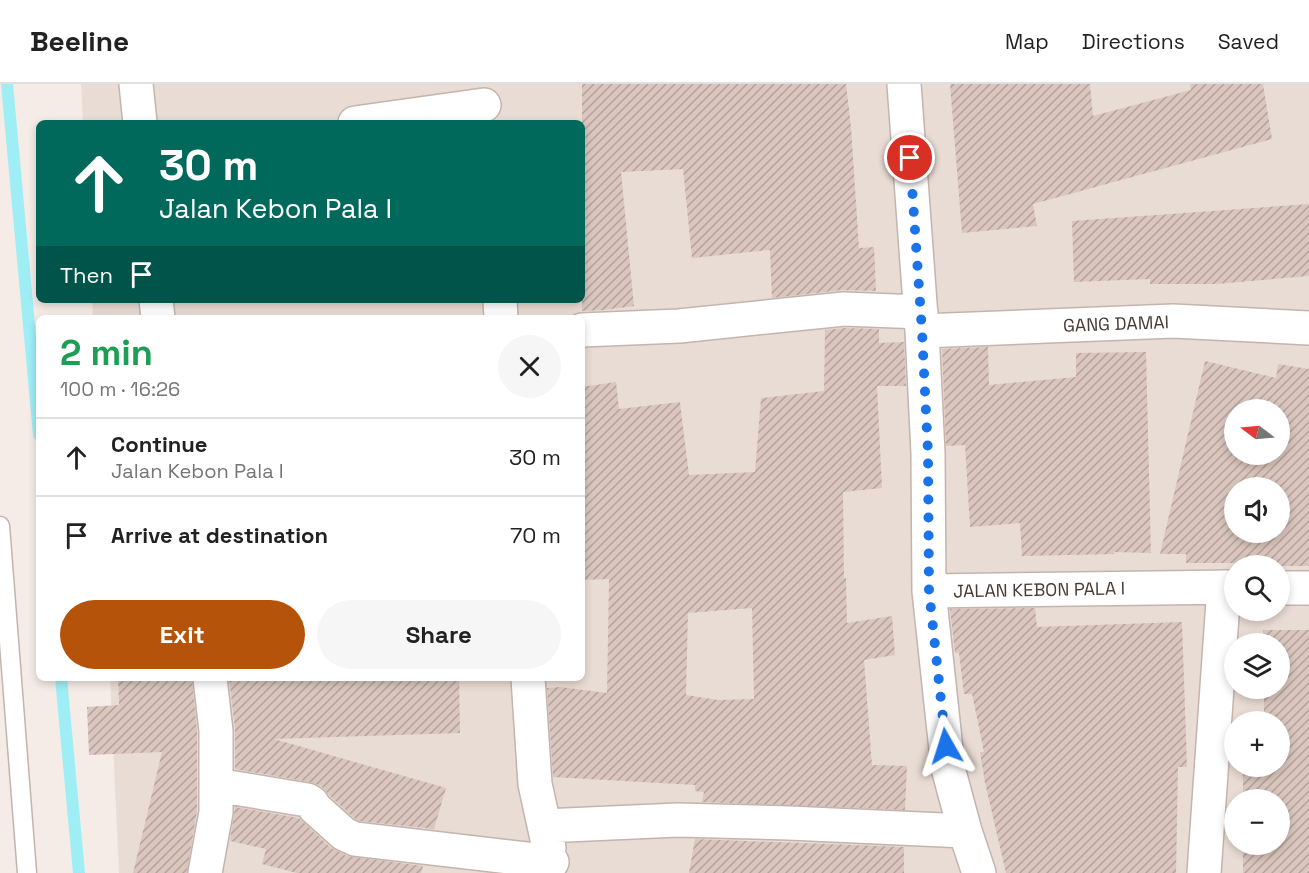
<!DOCTYPE html>
<meta charset="utf-8">
<style>
body{margin:0;font-family:"Space Grotesk",sans-serif;background:#f6f6f6;color:#222;height:100vh;display:flex;flex-direction:column;font-size:22px;white-space:nowrap}
*{box-sizing:border-box;margin:0}
p{font-size:20px;color:#767676}
.icon{flex:none;width:33px;height:33px;fill:none;stroke:currentColor;stroke-width:2;stroke-linecap:round;stroke-linejoin:round}
.map{position:relative;flex:1;overflow:hidden}
.drawer{position:absolute;left:36px;top:231px;width:549px;height:366px;display:flex;flex-direction:column;background:#fff;border-radius:9px;box-shadow:0 3px 9px #0003}
.drawer>*{flex:none}
.guide{position:absolute;left:36px;top:36px;width:549px;height:183px;border-radius:9px;box-shadow:0 3px 9px #0003;background:#00695c;color:#fff;overflow:hidden}
.needle{width:39px;rotate:286deg}
.buttons{position:absolute;left:1224px;top:315px;display:grid;gap:12px}
.buttons a{display:grid;place-items:center;width:66px;height:66px;border-radius:50%;background:#fff;box-shadow:0 3px 9px #0003;font-size:30px}
.pin{position:absolute;display:grid;place-items:center;width:51px;height:51px;color:#fff;margin:-26px;border:3px solid #fff;border-radius:50%;box-shadow:0 2px 6px #0007}
.me{position:absolute;width:66px;margin:-33px;rotate:354deg;stroke-linejoin:round;filter:drop-shadow(0 0 4px #0008)}
.turn{display:flex;align-items:center;gap:21px;height:126px;padding:0 24px;font-size:27px}
.turn .icon{width:78px;height:78px;stroke-width:2.5}
.turn b{display:block;font-size:42px;line-height:51px}
.then{display:flex;align-items:center;height:57px;padding:0 24px;background:#0003;gap:12px;font-size:22px}
.round{display:grid;place-items:center;flex:none;width:63px;height:63px;border-radius:32px;background:#f6f6f6}
.summary{display:flex;align-items:center;justify-content:space-between;height:102px;padding:0 24px}
h1{font-size:36px;font-weight:700;line-height:45px;color:#1e9e55}
.action{display:flex;gap:12px;margin-top:auto;padding:12px 24px}
.action a{flex:1;height:69px;border-radius:36px;background:#b45309;color:#fff;font-size:24px;font-weight:700;line-height:69px;text-align:center}
.action a+a{background:#f6f6f6;color:#222}
ul{padding:0;list-style:none}
li{display:flex;align-items:center;gap:18px;height:78px;padding:0 24px;border-top:2px solid #e0e0e0}
li div{flex:1}
li b{display:block;font-size:22px}
li em{font-style:normal}
header{display:flex;align-items:center;gap:36px;box-sizing:border-box;height:84px;padding:0 30px;background:#fff;border-bottom:2px solid #e0e0e0}
header strong{font-size:28px}
nav{display:flex;gap:33px;margin-inline-start:auto;font-size:21px}
.map>svg:first-child{display:block}
</style>
<header>
<strong>Beeline</strong>
<nav><a>Map</a><a>Directions</a><a>Saved</a></nav>
</header>
<div class="map">
<svg width="1309" height="789" viewBox="0 0 1309 789">
<defs>
<pattern id="building-hatch" width="6" height="6" patternUnits="userSpaceOnUse" patternTransform="scale(1.5)"><rect width="6" height="6" fill="#dac6be"/><path d="M-1 1l2-2M0 6l6-6M5 7l2-2" fill="none" stroke="#b3a29b"/></pattern>
</defs>
<rect width="100%" height="100%" fill="#f5ece7"/>
<path fill="#e9dcd4" fill-rule="evenodd" d="M81 0H1309V789H119L110 594H582V234H93L92 216H582V39H83ZM1234 326H1280V370H1234ZM1234 404H1280V448H1234ZM1234 482H1280V526H1234ZM1234 560H1280V604H1234ZM1234 638H1280V682H1234ZM1234 716H1280V760H1234Z"/>
<g fill="none" stroke-linecap="round" stroke-linejoin="round">
<path stroke="#9feef6" stroke-width="12" d="M7 0 39 351
M61 594 79 789"/>
</g>
<path fill="url(#building-hatch)" fill-rule="evenodd" d="M582 0H846L851 43 859 164 874 163 876 207 842 206 772 214 770 166 692 174 683 85 621 88 634 222 604 226 582 227Z
M950 0H1090L1093 32 1191 6 1190 0H1263L1272 55 1033 120 1037 142 962 149Z
M1309 120V192L1216 200H1150V195L1074 198 1072 137Z
M845 244 879 245V259L904 258 906 302H877L882 404 843 408 844 494H846L847 539 892 532 895 571 864 576 872 681 907 682 905 726 702 718 704 708 695 707V701L553 693 547 604 560 603 607 609 609 495 582 496V303L616 298 619 325 680 318 689 391 755 388 761 314 824 307 825 246ZM752 524 754 615 718 616 686 611 688 529Z
M988 263 989 301 1076 293V269L1146 268 1151 469 1114 468V470L1022 472 1020 439 970 443 965 361 946 362 942 265Z
M1205 277 1276 294 1278 280 1309 285V482H1248L1249 479H1186V470H1160ZM1234 326H1280V370H1234ZM1234 404H1280V448H1234Z
M1035 524 1037 543 1182 538 1187 683H1178L1176 789H1006L985 699 980 668H984L972 610H964L959 569H955L950 525Z
M1263 546H1309V789H1243V760H1280V716H1243V690H1264V682H1280V638H1264V604H1280V560H1263Z
M118 594H192L197 648V726L187 789H133L162 668 89 671 87 623 119 621Z
M229 594H459L460 649 274 655 446 704 434 745 360 737 354 734 330 712 322 703 316 700 310 698 235 685V645Z
M235 723 299 734 331 764 347 772 423 782 421 789H297L262 780 266 765 230 757Z
M695 755 904 763V789H689Z"/>
<g fill="none" stroke-linecap="round" stroke-linejoin="round">
<g stroke="#c4b4ac" stroke-width="21">
<path id="lane" d="M0 442 27 789"/>
</g>
<g stroke="#c4b4ac" stroke-width="36">
<path id="street" d="M136 0 140 39
M904 0 922 247 928 369 929 507 948 684 965 747 979 789
M355 39 484 21
M156 216 158 234
M500 216 501 234
M582 246 679 242 844 225 921 228
M922 247 1173 237 1309 244
M1280 504H1309
M929 507 1234 503
M528 594 535 700 549 764
M216 701 307 716 312 719 315 724 344 750 355 755 552 778
M544 742 678 736 789 739 965 747
M205 789 216 728V647L210 594
M1204 789 1224 503"/>
</g>
<use href="#lane" stroke="#fff" stroke-width="18"/>
<use href="#street" stroke="#fff" stroke-width="33"/>
</g>
<g fill="none" stroke-linecap="round" stroke-linejoin="round">
<path stroke="#1a73e8" stroke-width="10" stroke-dasharray="0 18" d="M910 74 922 247 928 369 929 507 946 662"/>
</g>
<g text-anchor="middle" stroke-width="4.5" stroke-linejoin="round" paint-order="stroke">
<g font-size="18" fill="#483b35" stroke="#fff">
<text transform="translate(1116 240) rotate(-2)" y="6">GANG DAMAI</text>
<text transform="translate(1039 506) rotate(-1)" y="6">JALAN KEBON PALA I</text>
</g>
</g>
</svg>
<div class="buttons">
<a><svg class="needle" viewBox="-14 -14 28 28"><path d="M0-13l5 13h-10z" fill="#e53935"/><path d="M0 13l5-13h-10z" fill="#767676"/></svg></a>
<a><svg class="icon" aria-label="sound" viewBox="0 0 24 24"><path d="M4 9h4l5-4v14l-5-4H4zM17 9q2 3 0 6"/></svg></a>
<a><svg class="icon" aria-label="search" viewBox="0 0 24 24"><circle cx="10" cy="10" r="6"/><path d="M15 15l6 6"/></svg></a>
<a><svg class="icon" aria-label="layers" viewBox="0 0 24 24"><path d="M12 4l9 5-9 5-9-5zM3 14l9 5 9-5"/></svg></a>
<a>+</a>
<a>−</a>
</div>
<div class="pin" style="left:910px;top:74px;background:#d93025"><svg class="icon" aria-label="arrive" viewBox="0 0 24 24"><path d="M6 21V4h12l-3 4 3 4H6"/></svg></div>
<svg class="me" style="left:946px;top:662px" viewBox="-20 -20 40 40"><path d="M0-17L14 15 0 8-14 15z" fill="#1a73e8" stroke="#fff" stroke-width="4"/></svg>
<div class="guide">
<div class="turn"><svg class="icon" aria-label="ahead" viewBox="0 0 24 24"><path d="M12 20V5M6 11l6-6 6 6"/></svg><div><b>30 m</b>Jalan Kebon Pala I</div></div>
<div class="then">Then<svg class="icon" aria-label="arrive" viewBox="0 0 24 24"><path d="M6 21V4h12l-3 4 3 4H6"/></svg></div>
</div>
<section class="drawer">
<div class="summary"><div><h1>2 min</h1><p>100 m · 16:26</p></div><a class="round"><svg class="icon" aria-label="close" viewBox="0 0 24 24"><path d="M6 6l12 12M18 6L6 18"/></svg></a></div>
<ul>
<li><svg class="icon" aria-label="ahead" viewBox="0 0 24 24"><path d="M12 20V5M6 11l6-6 6 6"/></svg><div><b>Continue</b><p>Jalan Kebon Pala I</p></div><em>30 m</em></li>
<li><svg class="icon" aria-label="arrive" viewBox="0 0 24 24"><path d="M6 21V4h12l-3 4 3 4H6"/></svg><div><b>Arrive at destination</b></div><em>70 m</em></li>
</ul>
<div class="action"><a>Exit</a><a>Share</a></div>
</section>
</div>
